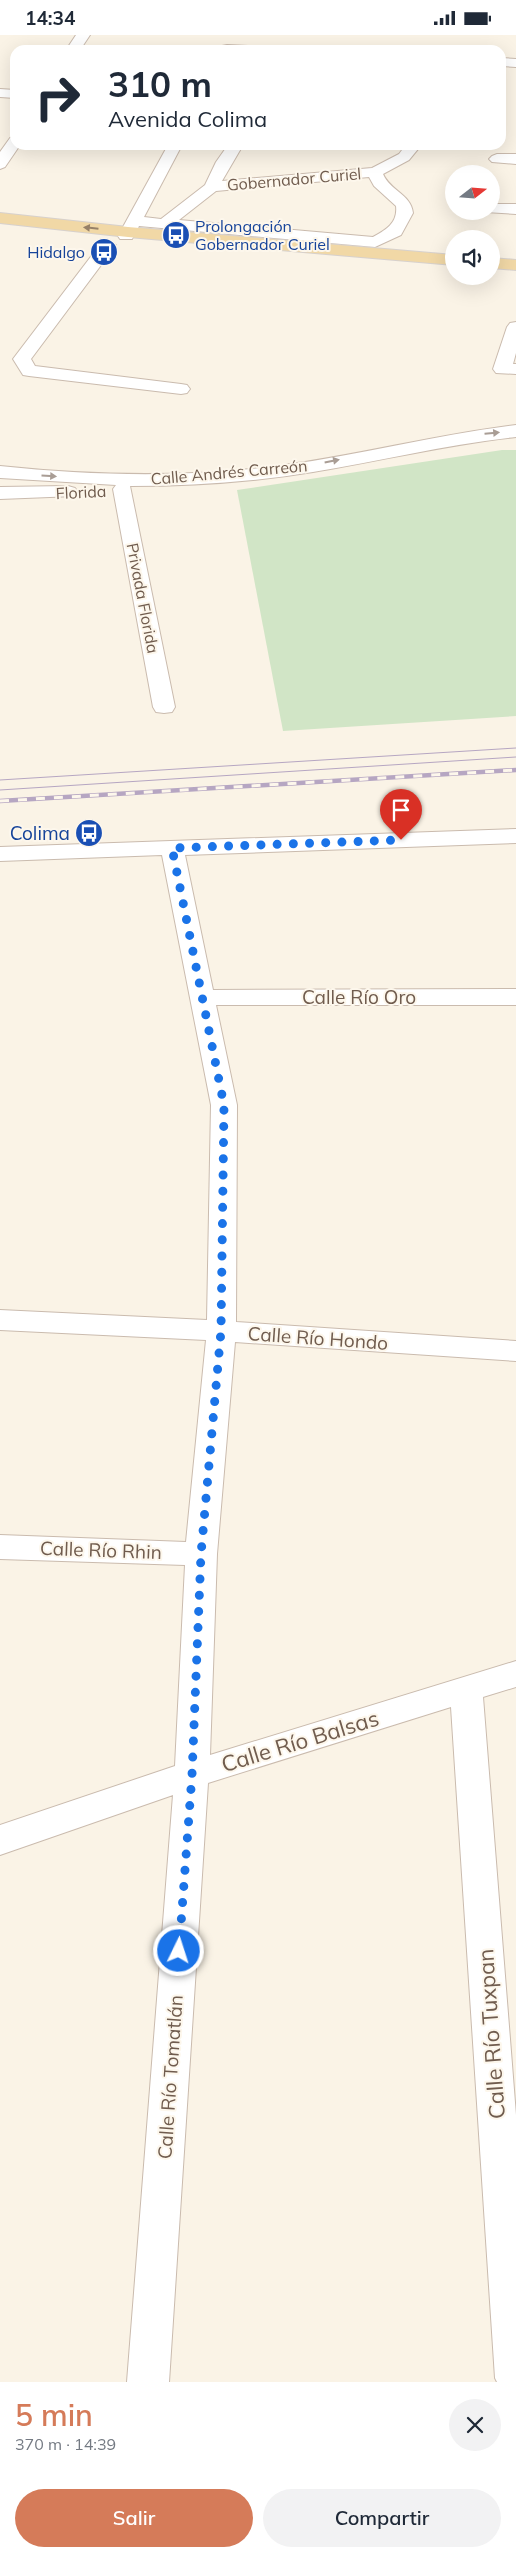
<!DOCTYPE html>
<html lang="es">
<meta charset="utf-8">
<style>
body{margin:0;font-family:Mulish,sans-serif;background:#f2f2f3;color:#1f2937;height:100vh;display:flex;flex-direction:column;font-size:19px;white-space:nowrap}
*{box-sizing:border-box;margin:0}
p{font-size:16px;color:#747a83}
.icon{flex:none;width:28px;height:28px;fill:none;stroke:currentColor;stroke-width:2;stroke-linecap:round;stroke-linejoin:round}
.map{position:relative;height:2347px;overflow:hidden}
.panel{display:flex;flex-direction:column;background:#fff;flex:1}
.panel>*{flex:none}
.guide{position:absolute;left:10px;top:10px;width:496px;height:105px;border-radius:15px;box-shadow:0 5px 20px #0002;background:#fff;color:#1f2937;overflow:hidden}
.needle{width:32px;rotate:73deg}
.buttons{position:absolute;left:445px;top:130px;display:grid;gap:10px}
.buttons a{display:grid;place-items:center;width:55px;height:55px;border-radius:50%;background:#fff;box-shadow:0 5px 20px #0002;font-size:25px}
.pin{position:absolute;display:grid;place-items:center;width:42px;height:42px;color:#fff;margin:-51px -21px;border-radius:50% 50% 50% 0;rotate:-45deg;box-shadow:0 0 5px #0007}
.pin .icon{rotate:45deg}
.me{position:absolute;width:55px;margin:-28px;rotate:4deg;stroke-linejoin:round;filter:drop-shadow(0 0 4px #0008)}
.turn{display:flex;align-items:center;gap:18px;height:105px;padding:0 15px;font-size:22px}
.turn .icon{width:65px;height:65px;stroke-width:2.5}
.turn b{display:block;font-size:35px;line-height:42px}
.round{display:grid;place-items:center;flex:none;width:52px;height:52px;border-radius:26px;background:#f2f2f3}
.overview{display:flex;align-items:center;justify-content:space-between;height:85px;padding:0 15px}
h1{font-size:30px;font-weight:600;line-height:38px;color:#d57b59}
.primary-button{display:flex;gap:10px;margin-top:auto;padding:10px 15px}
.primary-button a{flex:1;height:58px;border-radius:30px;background:#d57b59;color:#fff;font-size:20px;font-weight:600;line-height:58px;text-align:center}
.primary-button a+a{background:#f2f2f3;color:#1f2937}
.status{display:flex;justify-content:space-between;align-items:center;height:35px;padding:0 25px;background:#fff;direction:ltr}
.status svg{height:14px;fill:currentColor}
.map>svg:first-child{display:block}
</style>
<div class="status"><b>14:34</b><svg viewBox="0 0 49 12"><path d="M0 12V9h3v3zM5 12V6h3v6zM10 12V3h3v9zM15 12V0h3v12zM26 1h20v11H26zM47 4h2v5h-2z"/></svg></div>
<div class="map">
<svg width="516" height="2347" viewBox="0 0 516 2347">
<rect width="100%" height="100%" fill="#faf3e6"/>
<path fill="#d1e5c6" d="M502 415H516V681L283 696 237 455Z"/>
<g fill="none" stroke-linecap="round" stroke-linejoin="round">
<g stroke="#cabbae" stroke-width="2">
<path id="minor" d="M76 0H90L80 15H66Z
M227 10 248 11 255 15H221L222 11Z
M501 23 516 24V32L501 31Z
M0 54 15 55V63L0 62Z
M15 102V110H20L5 132 0 134V117L10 103Z
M168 110H182L144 182 161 184 205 150 216 127 228 110H243L222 146 372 133 399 119 402 115 398 110H414L418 114 409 125 383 139C390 156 411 159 413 178L401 200 375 212 139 191 132 204H120L118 201ZM369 142 374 151 396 171C398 188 386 195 373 202L179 185 216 156Z
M497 119H516V129L492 127 489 124 492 121Z
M491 169H516V179L485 177 491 176Z
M108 205 116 210 31 324 35 331 181 349 187 350 190 354 187 358 181 359 29 341 23 340 13 324 102 207Z
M516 287V318L513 329H516V339L496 338 493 334 507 292 510 288Z
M516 390V402C447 409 381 426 313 437 253 447 191 451 130 451L175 672 172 677 164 678 156 677 153 672 113 454 116 450 0 443V431C95 441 190 443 284 430 362 420 438 399 516 390Z
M68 451 75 453 78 457 75 461 0 464V452Z
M516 794V808L185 820 213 955 516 954V970H216L237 1070 236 1287 516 1306V1326L235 1307 217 1519 210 1720 516 1626V1652L483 1662 516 2080V2347H497L495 2343 451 1672 208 1748 169 2347H127L173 1760 0 1820V1790L175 1731 185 1530 0 1524V1500L186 1507 206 1305 0 1295V1275L207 1285 211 1070 162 820 0 826V812Z"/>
</g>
<g stroke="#d7d1cd" stroke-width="2">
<path id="major" d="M0 178 128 192 454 220V230L128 202 0 188Z
M491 223 516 225V235L491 233Z"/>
</g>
<use href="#minor" fill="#fff" fill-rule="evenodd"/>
<use href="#major" fill="#f1d8a6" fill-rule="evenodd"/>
<path stroke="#b6a6c2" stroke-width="1" d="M0 745 516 713
M0 755 516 722"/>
<g stroke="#b6a6c2" stroke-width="4.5">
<path id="rail" d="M0 766 516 735"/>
</g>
<use href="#rail" stroke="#fdf7ec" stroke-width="3" stroke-dasharray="9" stroke-linecap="butt"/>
</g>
<defs><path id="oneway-solid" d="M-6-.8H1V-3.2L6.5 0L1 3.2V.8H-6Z" transform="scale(1.25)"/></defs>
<use fill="#978168" href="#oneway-solid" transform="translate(91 193) rotate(-174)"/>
<g fill="#a99d95">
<use href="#oneway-solid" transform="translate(492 398) rotate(-5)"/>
<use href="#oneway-solid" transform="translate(332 426) rotate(-11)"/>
<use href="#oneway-solid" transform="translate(49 441) rotate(3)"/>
</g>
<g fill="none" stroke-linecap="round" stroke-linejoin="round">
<path stroke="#1a73e8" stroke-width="9" stroke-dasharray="0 16.2" d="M179 1916 192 1740 201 1519 221 1296 224 1070 172 813 401 805"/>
</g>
<defs>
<g id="bus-disc" transform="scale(1.4375)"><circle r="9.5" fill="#1a4fb4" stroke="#fdf7ec"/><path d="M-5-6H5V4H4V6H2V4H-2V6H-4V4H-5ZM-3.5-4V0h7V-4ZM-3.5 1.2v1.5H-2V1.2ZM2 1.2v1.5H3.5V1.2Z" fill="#fff"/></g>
</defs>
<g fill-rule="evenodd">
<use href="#bus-disc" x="176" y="200"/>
<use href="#bus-disc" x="104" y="217"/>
<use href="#bus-disc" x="89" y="798"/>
</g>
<g text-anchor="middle" stroke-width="4" stroke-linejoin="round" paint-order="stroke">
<g font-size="16" fill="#705c4e" stroke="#fdf7ec">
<text transform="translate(294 144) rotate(-5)" y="6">Gobernador Curiel</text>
<text transform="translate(229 437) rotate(-5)" y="6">Calle Andrés Carreón</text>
<text transform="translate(81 457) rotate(-3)" y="6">Florida</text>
<text transform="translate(143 563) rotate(79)" y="6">Privada Florida</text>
</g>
<g font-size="16" fill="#164399" stroke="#fdf7ec" text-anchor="start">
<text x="195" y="197">Prolongación<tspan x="195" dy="18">Gobernador Curiel</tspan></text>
<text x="85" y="223" text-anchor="end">Hidalgo</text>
</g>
<g font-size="19" fill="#164399" stroke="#fdf7ec" text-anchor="end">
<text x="70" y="805">Colima</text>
</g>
<g font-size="19" fill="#705c4e" stroke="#fdf7ec">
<text x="359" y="969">Calle Río Oro</text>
<text transform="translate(318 1303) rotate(4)" y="7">Calle Río Hondo</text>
<text transform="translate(101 1515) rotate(2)" y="7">Calle Río Rhin</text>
<text transform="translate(170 2042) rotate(-86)" y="7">Calle Río Tomatlán</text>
</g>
<g font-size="22" fill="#705c4e" stroke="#fdf7ec">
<text transform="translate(300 1706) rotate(-17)" y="8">Calle Río Balsas</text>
<text transform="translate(491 1999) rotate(-94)" y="8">Calle Río Tuxpan</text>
</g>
</g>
</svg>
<div class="buttons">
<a><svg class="needle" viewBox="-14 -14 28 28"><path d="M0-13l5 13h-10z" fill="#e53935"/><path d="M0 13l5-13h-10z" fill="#747a83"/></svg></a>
<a><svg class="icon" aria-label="sound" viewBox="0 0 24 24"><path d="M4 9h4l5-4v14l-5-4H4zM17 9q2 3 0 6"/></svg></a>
</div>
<div class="pin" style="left:401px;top:805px;background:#d93025"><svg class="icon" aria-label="arrive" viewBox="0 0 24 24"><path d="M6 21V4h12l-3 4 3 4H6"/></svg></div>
<svg class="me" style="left:179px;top:1916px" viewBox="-20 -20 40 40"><circle r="17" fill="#1a73e8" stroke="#fff" stroke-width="3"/><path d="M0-11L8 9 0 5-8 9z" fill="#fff"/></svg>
<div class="guide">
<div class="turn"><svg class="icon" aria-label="right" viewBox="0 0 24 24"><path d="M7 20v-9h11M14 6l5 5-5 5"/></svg><div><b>310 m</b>Avenida Colima</div></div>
</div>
</div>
<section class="panel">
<div class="overview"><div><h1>5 min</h1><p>370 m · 14:39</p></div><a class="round"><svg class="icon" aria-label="close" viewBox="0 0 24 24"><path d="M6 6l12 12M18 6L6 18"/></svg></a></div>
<div class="primary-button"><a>Salir</a><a>Compartir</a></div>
</section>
